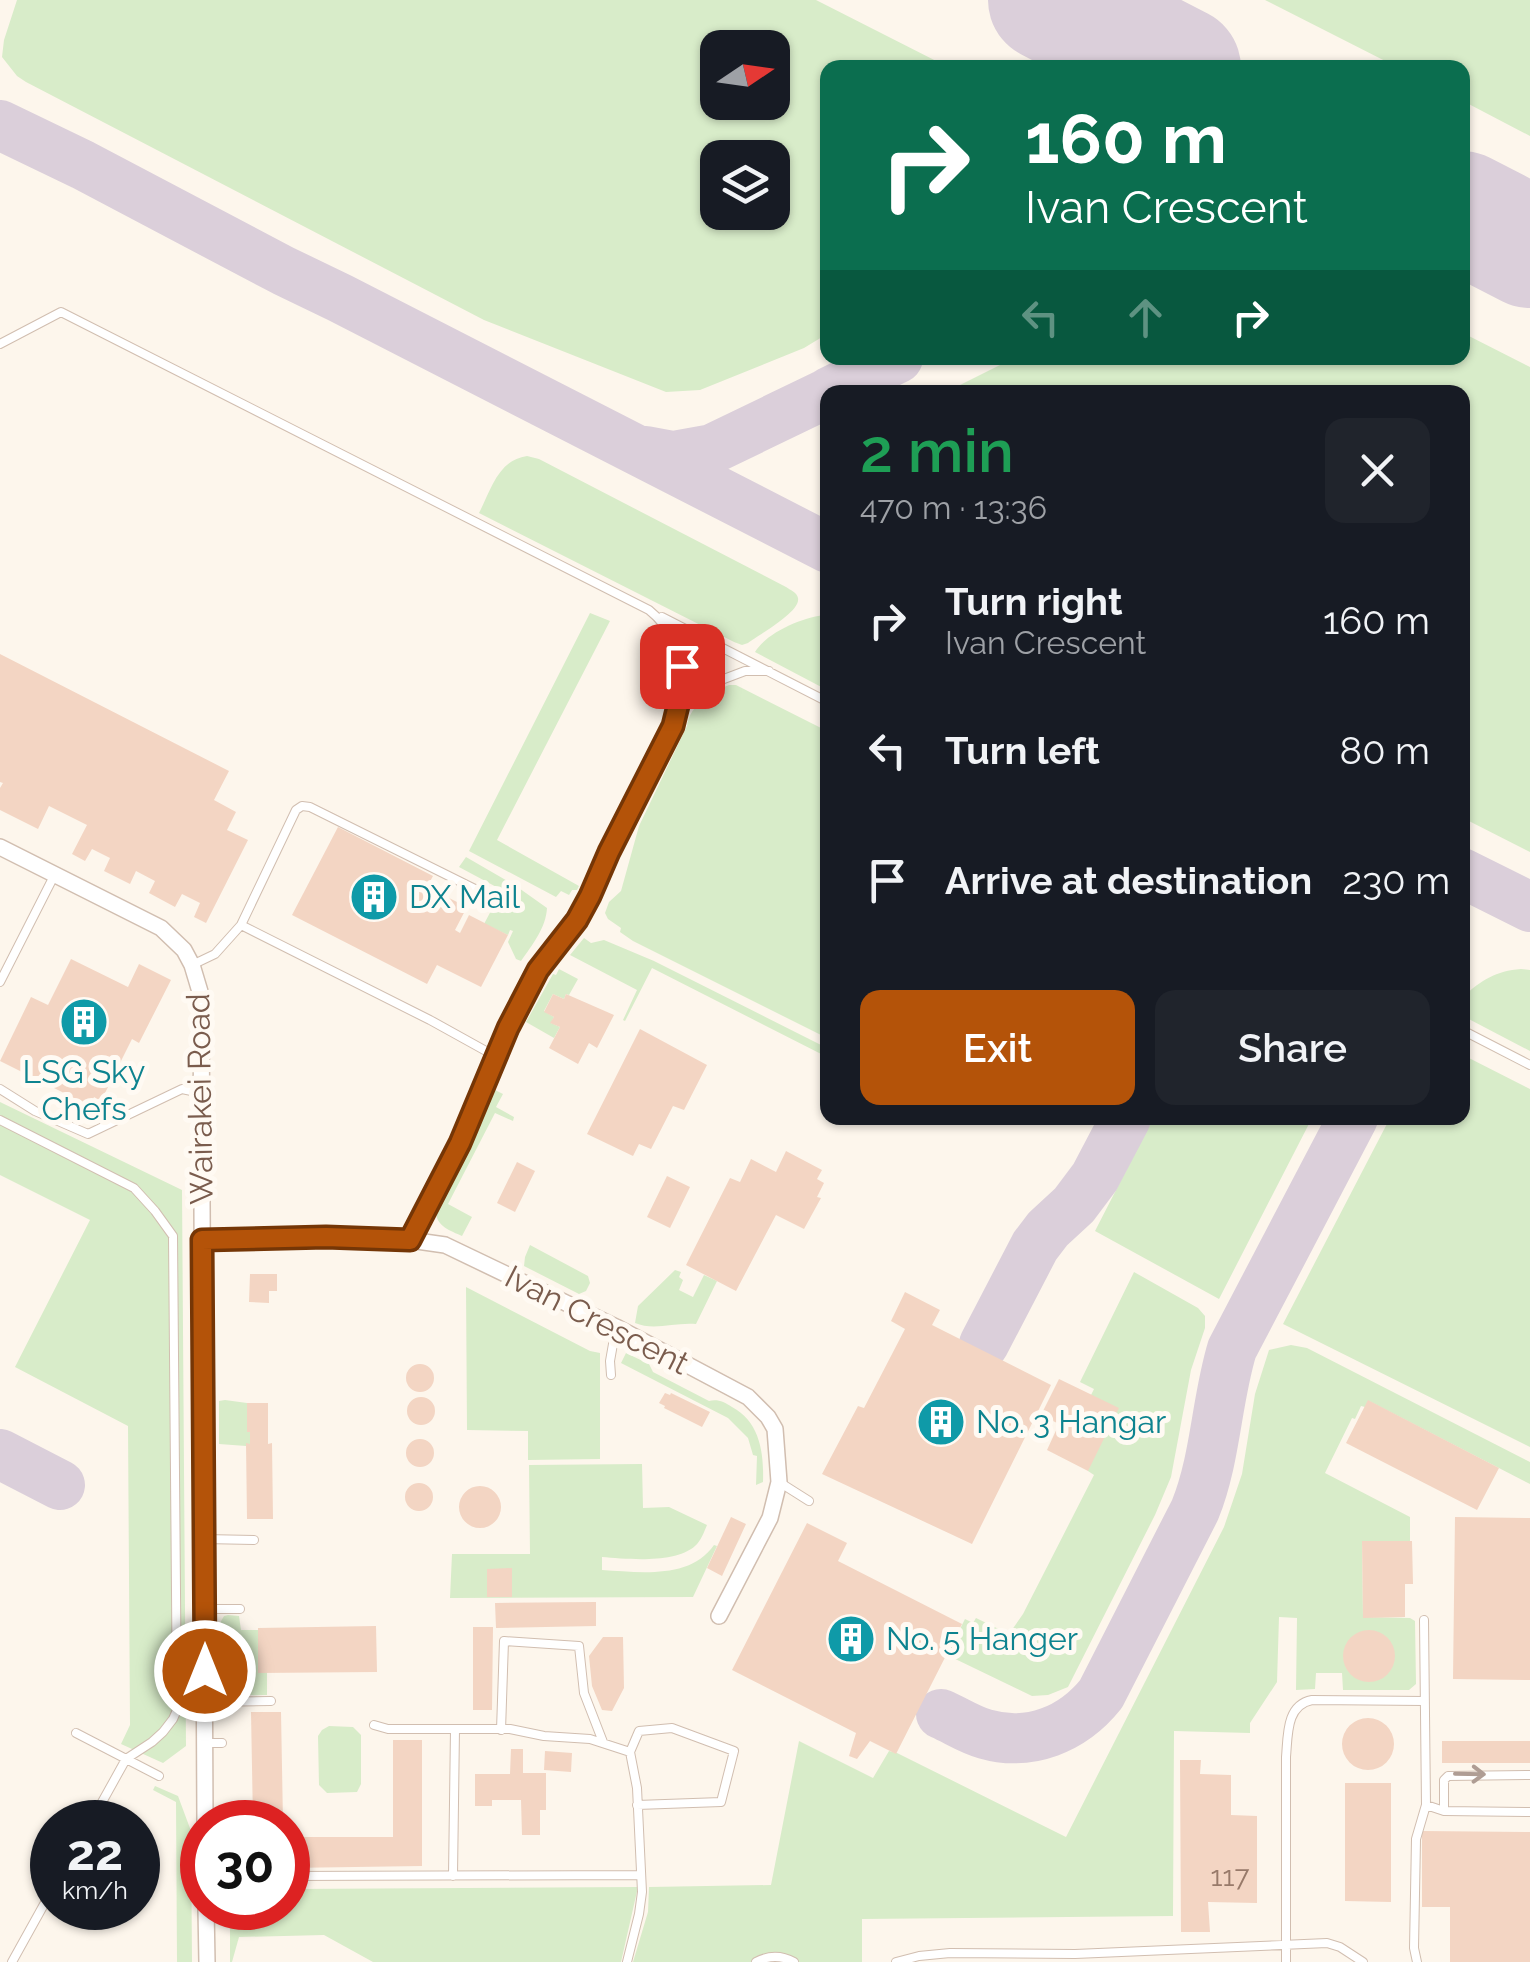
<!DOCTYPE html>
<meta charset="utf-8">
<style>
body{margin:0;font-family:Raleway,sans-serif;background:#20242c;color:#f1f3f6;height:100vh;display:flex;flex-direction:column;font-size:38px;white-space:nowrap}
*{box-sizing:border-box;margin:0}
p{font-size:32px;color:#9ea1a6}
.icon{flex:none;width:55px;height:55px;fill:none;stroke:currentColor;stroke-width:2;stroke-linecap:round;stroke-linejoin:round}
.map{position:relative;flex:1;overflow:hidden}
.details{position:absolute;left:820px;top:385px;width:650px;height:740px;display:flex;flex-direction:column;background:#171b24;border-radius:20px;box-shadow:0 2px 8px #0004}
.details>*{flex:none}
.guide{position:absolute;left:820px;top:60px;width:650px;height:305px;border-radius:20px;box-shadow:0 2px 8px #0004;background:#0b6e4f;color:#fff;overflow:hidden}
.needle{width:65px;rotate:77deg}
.buttons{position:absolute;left:700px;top:30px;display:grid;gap:20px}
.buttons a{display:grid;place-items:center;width:90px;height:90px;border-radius:20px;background:#171b24;box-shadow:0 2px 8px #0004;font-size:50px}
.speed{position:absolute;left:30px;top:1800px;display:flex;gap:20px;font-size:50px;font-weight:700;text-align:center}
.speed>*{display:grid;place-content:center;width:130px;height:130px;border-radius:50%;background:#171b24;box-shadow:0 2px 8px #0004;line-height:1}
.speed small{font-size:25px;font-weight:400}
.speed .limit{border:15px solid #d22;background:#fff;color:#111}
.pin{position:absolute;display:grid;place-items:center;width:85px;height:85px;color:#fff;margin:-42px;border-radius:20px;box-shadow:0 5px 15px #0006}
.me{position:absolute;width:110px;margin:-55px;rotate:0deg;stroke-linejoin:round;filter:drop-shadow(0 0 8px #0008)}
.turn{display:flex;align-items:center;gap:35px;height:210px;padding:0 40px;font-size:45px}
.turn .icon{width:130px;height:130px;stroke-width:2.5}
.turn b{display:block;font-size:70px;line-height:85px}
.lanes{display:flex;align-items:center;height:95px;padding:0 40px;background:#0003;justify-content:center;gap:50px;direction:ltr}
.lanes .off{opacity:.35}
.round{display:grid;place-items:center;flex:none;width:105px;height:105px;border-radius:20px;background:#20242c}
.headline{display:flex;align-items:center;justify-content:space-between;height:170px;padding:0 40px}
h1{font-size:60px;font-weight:600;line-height:75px;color:#1e9e55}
.action{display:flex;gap:20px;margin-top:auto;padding:20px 40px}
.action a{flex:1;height:115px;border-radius:20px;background:#b45309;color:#fff;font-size:40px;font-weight:600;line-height:115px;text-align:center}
.action a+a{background:#20242c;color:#f1f3f6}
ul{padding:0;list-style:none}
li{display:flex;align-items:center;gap:30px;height:130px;padding:0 40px}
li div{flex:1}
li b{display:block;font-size:38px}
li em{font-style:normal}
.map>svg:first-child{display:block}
</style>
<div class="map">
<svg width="1530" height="1962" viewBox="0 0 1530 1962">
<rect width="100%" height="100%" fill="#fdf6ec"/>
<path fill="#d8ecc9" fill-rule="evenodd" d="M17 0H816L948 67 828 68 827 334 804 348 700 390 666 392 484 320 26 82 17 76 2 57 4 40ZM718 48H772V102H718ZM718 158H772V212H718Z
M1265 0H1530V136L1463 101 1462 68 1397 67Z
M1463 333 1530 367V852L1463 818 1462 392H946L1014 358H1462Z
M527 456 539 459 786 587C790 590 797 592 798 598 801 612 758 635 748 643L742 645 734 642 479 513C491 490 498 460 527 456Z
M590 613 610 621 497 840 579 886 577 890H572L569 895 561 891 556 897 469 851Z
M827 615V690L755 652C767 632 805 616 827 615Z
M729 685H736L827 731V1038L633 941 620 932 621 928 608 919 605 913 609 902 621 891 639 826 687 726C690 705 710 693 729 685Z
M466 857 516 886 547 908C546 928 532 945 521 961L516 959 508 942 513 931 510 930 508 935 484 924 502 890 459 867Z
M584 938 591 943 604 940 654 961 827 1048V1057L652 968 625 1021 623 1020 637 990 570 955Z
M559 969 578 979 569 995 566 994 564 999 553 994 544 1011 554 1017 551 1023 560 1027 554 1038 526 1022 553 974 556 975Z
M1521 969 1530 970V1051L1463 1016V997C1481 980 1496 971 1521 969Z
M1463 1055 1530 1089V1447L1283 1324 1390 1118H1462Z
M495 1090 503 1094 496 1107 514 1117 513 1121 495 1113 448 1204 472 1217 462 1236C451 1231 436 1226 436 1212L478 1131 492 1093Z
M0 1102 182 1190 186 1746 163 1763 121 1744 130 1725 128 1426 15 1367 90 1220 0 1175Z
M1153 1118H1312L1219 1299 1095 1231Z
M530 1245 588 1276 590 1283 586 1291 579 1294 524 1266 525 1257Z
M675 1270 681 1272 679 1277 683 1280 679 1290 693 1297 704 1275 717 1281 696 1324C675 1322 654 1331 635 1323L638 1306Z
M1134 1272 1198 1308 1205 1316V1328L1191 1370 1171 1477 1155 1515 1068 1687 1048 1695 1032 1696 947 1655 965 1619 973 1623 976 1618 1009 1634 1023 1614 1094 1475 1088 1471 1091 1395 1094 1389 1080 1382Z
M466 1287 590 1351 600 1353V1459L528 1460V1431L467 1430Z
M1291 1345 1307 1348 1530 1462V1484L1369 1401 1365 1407 1361 1406 1355 1419 1352 1418 1325 1473 1410 1517V1541H1362L1363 1617 1410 1618 1415 1621 1416 1684 1409 1690H1343L1342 1673H1316L1315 1689 1296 1690 1297 1618 1279 1617 1277 1682 1250 1723V1733L1174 1731 1173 1916 862 1919V1962H633L648 1912 649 1887 771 1885 799 1741 873 1778 889 1751 897 1753 1066 1837 1224 1527 1242 1474 1255 1394 1269 1350Z
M626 1353 649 1364 653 1372 709 1401C718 1399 724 1402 732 1407 760 1422 764 1453 763 1482L756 1485 757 1456 753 1455 748 1438 728 1418 621 1363Z
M225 1400 247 1403V1431L250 1432V1444H246V1446L219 1444V1401Z
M642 1464 643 1508 669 1507 707 1525C704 1532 701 1541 695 1546 675 1564 627 1559 602 1557V1570C638 1572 690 1580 714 1545L717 1546 693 1597 450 1598 452 1554H530L529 1465Z
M228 1615 239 1616 241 1630H258L267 1673V1695C248 1695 229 1698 221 1677L220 1623 224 1616Z
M329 1726 353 1727 361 1735V1784L357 1792 327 1793 319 1785 318 1736 322 1730Z
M155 1786 178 1796 191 1831 192 1962H177L176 1802 153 1790Z
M638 1887 621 1962H373L324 1935 239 1937 232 1962H230V1908H288V1889Z"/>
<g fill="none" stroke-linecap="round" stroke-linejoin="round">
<path stroke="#dbcfda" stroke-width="50" d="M1150 52 1167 68
M0 125 83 165 284 271 340 298 828 548
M829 392 898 358
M646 451 673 456 712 449 828 393
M1462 873 1530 907
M984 1344 1035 1246 1048 1229 1074 1205 1095 1177 1126 1118
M0 1454 60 1485
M941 1714C955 1720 970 1730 985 1734 1030 1747 1073 1729 1101 1694L1195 1510C1216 1458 1216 1402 1232 1349L1353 1118"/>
<path stroke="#dbcfda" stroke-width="122" d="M1049 0 1180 68
M1462 212 1530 247"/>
</g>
<path fill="#f3d5c3" d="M0 654 229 771 214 800 236 812 227 830 248 840 206 923 194 917 200 903 182 894 175 907 149 893 155 881 136 871 130 884 104 871 110 858 92 849 85 861 72 854 87 825 49 806 38 829 0 810V788L3 783 0 782Z
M338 827 433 876 427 887 467 907 455 930 460 933 469 915 508 935 481 987 437 965 427 984 292 915Z
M71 959 128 987 139 964 171 980 139 1043 132 1039 101 1101 94 1097 90 1106 0 1061 31 997 48 1005Z
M553 994 564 999 566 994 614 1015 597 1048 589 1043 578 1064 549 1048 560 1027 550 1023 554 1017 544 1012Z
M640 1029 707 1065 684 1110 673 1106 651 1149 639 1144 633 1156 587 1134Z
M786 1151 822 1170 817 1179 824 1183 817 1197 821 1198 804 1229 776 1215 736 1291 686 1265 730 1178 740 1182 751 1159 776 1172Z
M517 1162 535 1171 515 1212 497 1203Z
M667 1176 690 1187 670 1228 647 1217Z
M250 1274H277V1291H269V1303L249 1302Z
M905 1292 940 1310 932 1325 1051 1385 972 1544 822 1474 858 1406 864 1408 905 1329 891 1321Z
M406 1378a14 14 0 1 1 28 0a14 14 0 1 1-28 0Z
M1059 1379 1119 1408 1088 1471 1047 1450 1059 1424 1041 1415Z
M665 1393 670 1395 671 1393 710 1412 702 1427 664 1408 665 1406 659 1403Z
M407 1411a14 14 0 1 1 28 0a14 14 0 1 1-28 0Z
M1368 1400 1499 1468 1477 1510 1346 1443Z
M247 1403H268V1444L272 1443 273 1519H247L246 1443 250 1444V1432H247Z
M406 1453a14 14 0 1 1 28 0a14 14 0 1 1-28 0Z
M405 1497a14 14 0 1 1 28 0a14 14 0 1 1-28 0Z
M459 1507a21 21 0 1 1 42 0a21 21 0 1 1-42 0Z
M731 1517 746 1524 722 1576 707 1568Z
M1455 1517 1530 1518V1680L1453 1679Z
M807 1523 847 1543 838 1561 962 1624 896 1754 870 1741 857 1759 849 1756 856 1733 732 1670Z
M1362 1541H1412L1413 1584H1405V1617L1363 1618Z
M512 1568V1597H487V1569Z
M596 1602V1626L496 1628 495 1603Z
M376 1626 377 1672 258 1673V1628Z
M473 1627H493L492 1710H473Z
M1343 1656a26 26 0 1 1 52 0a26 26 0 1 1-52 0Z
M603 1637H623L624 1688 612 1711 602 1710 592 1686 589 1656Z
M251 1712H281L283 1822H253Z
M1342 1744a26 26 0 1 1 52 0a26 26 0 1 1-52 0Z
M393 1740H422V1866L288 1868V1837H393Z
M1442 1741H1530V1763H1442Z
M511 1749H523V1773H546V1810H540V1835H522L521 1800H492V1806H475V1774H510Z
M545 1751 572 1753 571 1772 544 1770Z
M1180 1760H1201L1200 1774 1231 1775V1815L1257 1816V1903L1208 1902 1210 1932H1181Z
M1345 1783H1391V1902L1345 1901Z
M1422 1831 1530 1832V1962H1450V1907H1422Z"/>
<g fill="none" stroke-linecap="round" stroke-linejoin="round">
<g stroke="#d1beb0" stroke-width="10">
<path id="service" d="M0 344 61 312 649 610C679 634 685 669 680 705
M662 617 828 702
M477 890 310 807 302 806 296 810 241 925 430 1020 495 1056
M192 965 215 954 241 925
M0 982 55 874
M1462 1030 1530 1065
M0 1089 35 1111 88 1134 182 1089 201 1093
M0 1120 134 1188 155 1211 173 1236 177 1710 173 1719 163 1732 152 1742 126 1759 91 1822
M410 1240 460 1143 495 1056 537 970 577 920 591 896 609 853 673 727 680 705 708 685 745 671H769
M611 1375 610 1361 616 1327
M779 1482 809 1501
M204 1539 254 1540
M204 1609H240
M205 1702 271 1701
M374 1725 388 1729H510L544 1736 590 1739 630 1752 637 1788 642 1892 639 1914 627 1962
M501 1730 504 1641 579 1646 584 1693 603 1742
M76 1733 159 1776
M205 1743H222
M630 1752 639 1731 672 1728 734 1751 721 1802 637 1805
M1426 1805 1444 1811 1530 1812
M1444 1811V1780L1448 1776 1530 1775
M288 1876 641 1875
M453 1876 455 1729
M12 1962 52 1890
M756 1962C769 1955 781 1955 794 1962
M896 1962 919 1956 950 1953 1075 1954 1327 1943 1340 1947 1363 1962
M1286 1962V1757C1288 1735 1286 1705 1312 1700L1424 1701
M1417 1962 1414 1948 1416 1839 1426 1805 1424 1620"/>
</g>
<g stroke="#d1beb0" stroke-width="18">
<path id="minor" d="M0 847 161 928 184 950 192 965 201 995 205 1822
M202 1239 326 1237 410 1240 445 1245 616 1327 748 1397 768 1417 775 1429 779 1482 770 1518 719 1616
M206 1908 207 1962"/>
</g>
<use href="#service" stroke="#fff" stroke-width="8"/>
<use href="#minor" stroke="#fff" stroke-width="15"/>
</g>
<defs><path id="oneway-shaft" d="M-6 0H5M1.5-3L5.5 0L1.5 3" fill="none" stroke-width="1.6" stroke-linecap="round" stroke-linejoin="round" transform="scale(2.5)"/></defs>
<use stroke="#af9d94" href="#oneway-shaft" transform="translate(1470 1774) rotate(1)"/>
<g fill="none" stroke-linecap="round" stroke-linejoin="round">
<g stroke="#753606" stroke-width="25">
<path id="route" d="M205 1671 202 1240 326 1237 410 1240 460 1143 508 1028 538 970 577 920 590 896 609 852 673 726 682 689V666"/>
</g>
<use href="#route" stroke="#b45309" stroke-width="18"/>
</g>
<defs>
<g id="building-disc" transform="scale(2.5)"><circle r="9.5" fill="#0f9aa8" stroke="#fffaf3"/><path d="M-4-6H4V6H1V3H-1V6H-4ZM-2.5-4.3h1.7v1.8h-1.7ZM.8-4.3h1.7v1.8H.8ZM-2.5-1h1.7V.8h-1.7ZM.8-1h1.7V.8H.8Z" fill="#fff"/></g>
</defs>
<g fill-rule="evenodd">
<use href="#building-disc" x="374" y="897"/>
<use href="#building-disc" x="84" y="1022"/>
<use href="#building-disc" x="941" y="1422"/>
<use href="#building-disc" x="851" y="1639"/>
</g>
<g text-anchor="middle" stroke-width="10" stroke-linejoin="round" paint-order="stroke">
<g font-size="28" fill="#987a6a">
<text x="1230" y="1886">117</text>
</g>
<g font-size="32" fill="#0d838f" stroke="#fffaf3" text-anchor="start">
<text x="409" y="908">DX Mail</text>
<text x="84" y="1083" text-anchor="middle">LSG Sky<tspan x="84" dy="37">Chefs</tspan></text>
<text x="976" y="1433">No. 3 Hangar</text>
<text x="886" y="1650">No. 5 Hanger</text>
</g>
<g font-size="32" fill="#7a5c4d" stroke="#fffaf3">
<text transform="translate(200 1099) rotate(-91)" y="11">Wairakei Road</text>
<text transform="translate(597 1320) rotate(27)" y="11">Ivan Crescent</text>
</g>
</g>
</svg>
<div class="buttons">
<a><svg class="needle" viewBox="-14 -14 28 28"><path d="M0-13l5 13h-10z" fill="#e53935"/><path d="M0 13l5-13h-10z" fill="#9ea1a6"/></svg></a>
<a><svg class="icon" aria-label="layers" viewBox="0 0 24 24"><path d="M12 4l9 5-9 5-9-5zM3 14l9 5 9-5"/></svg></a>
</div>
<div class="speed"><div>22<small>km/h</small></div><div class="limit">30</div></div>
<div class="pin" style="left:682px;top:666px;background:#d93025"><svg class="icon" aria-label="arrive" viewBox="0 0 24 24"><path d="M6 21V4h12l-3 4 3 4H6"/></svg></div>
<svg class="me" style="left:205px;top:1671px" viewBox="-20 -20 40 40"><circle r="17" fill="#b45309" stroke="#fff" stroke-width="3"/><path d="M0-11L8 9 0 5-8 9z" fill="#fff"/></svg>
<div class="guide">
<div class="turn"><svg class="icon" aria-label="right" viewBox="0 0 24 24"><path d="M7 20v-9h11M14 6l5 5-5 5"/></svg><div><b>160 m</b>Ivan Crescent</div></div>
<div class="lanes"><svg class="icon off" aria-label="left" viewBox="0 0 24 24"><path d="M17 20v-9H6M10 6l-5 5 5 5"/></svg><svg class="icon off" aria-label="ahead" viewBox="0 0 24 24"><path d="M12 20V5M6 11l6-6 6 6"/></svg><svg class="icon" aria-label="right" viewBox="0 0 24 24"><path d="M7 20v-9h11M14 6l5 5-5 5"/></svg></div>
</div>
<section class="details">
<div class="headline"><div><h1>2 min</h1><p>470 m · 13:36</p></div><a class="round"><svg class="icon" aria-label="close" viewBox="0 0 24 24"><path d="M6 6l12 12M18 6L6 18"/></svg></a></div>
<ul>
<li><svg class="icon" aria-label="right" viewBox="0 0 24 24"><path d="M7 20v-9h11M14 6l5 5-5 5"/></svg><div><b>Turn right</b><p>Ivan Crescent</p></div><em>160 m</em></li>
<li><svg class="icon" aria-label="left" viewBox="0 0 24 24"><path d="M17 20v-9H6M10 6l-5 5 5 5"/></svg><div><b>Turn left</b></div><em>80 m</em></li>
<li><svg class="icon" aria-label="arrive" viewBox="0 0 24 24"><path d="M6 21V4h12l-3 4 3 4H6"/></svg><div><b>Arrive at destination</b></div><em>230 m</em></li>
</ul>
<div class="action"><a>Exit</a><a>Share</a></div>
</section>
</div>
